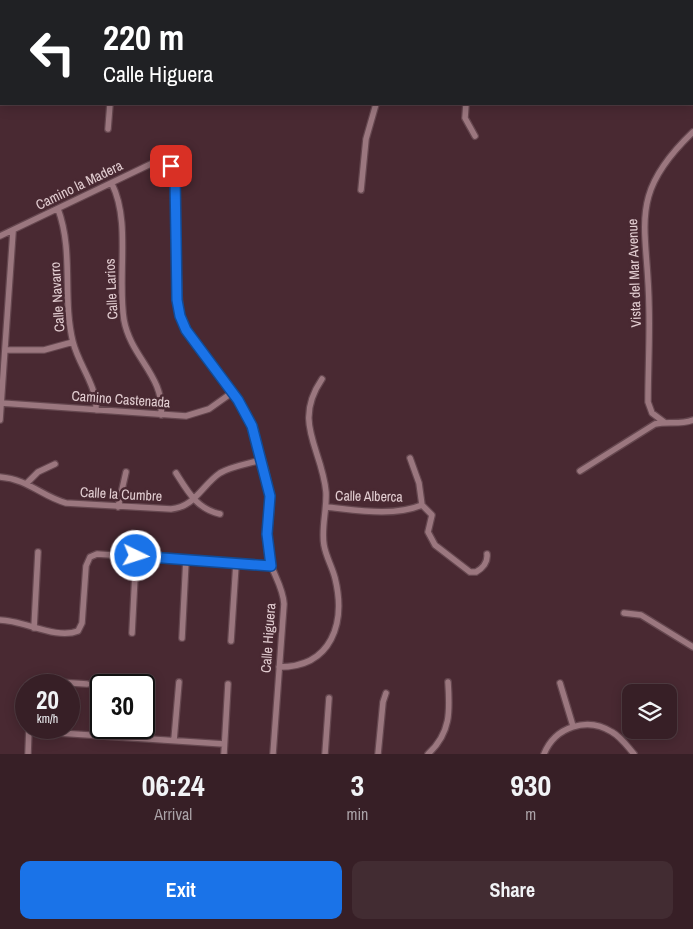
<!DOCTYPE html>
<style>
body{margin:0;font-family:"Archivo Narrow",sans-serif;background:#422c32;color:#f1f3f6;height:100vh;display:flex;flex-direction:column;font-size:19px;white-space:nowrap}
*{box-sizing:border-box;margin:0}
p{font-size:16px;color:#aaa2a7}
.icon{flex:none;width:28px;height:28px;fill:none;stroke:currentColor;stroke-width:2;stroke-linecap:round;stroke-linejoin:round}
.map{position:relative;height:754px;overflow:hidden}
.side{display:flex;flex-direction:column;background:#371f26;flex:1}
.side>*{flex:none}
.top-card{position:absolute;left:0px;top:0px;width:694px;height:105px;box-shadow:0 2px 12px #0003,0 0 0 1px #513d43;background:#202124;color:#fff;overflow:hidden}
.controls{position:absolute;left:622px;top:684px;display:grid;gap:10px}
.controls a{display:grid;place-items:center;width:55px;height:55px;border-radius:10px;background:#371f26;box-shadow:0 2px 12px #0003,0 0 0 1px #513d43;font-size:25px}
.speed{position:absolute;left:15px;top:674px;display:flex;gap:10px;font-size:25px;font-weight:700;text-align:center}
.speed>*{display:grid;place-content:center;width:65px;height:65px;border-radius:50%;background:#371f26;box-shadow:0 2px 12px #0003,0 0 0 1px #513d43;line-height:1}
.speed small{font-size:12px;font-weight:400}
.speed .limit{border:2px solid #111;border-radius:8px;background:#fff;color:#111}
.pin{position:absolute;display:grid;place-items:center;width:42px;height:42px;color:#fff;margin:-21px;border-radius:10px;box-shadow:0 2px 8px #0006}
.me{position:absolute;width:55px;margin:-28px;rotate:94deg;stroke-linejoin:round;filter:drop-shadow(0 0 4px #0008)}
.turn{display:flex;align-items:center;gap:18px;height:105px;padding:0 20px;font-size:22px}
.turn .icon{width:65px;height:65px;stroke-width:2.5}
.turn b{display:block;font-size:35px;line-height:42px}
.eta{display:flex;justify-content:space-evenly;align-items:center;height:85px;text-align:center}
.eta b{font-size:30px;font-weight:800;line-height:35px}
.cta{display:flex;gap:10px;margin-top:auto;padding:10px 20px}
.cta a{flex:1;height:58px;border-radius:10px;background:#1a73e8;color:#fff;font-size:20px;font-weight:800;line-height:58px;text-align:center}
.cta a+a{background:#422c32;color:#f1f3f6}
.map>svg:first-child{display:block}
</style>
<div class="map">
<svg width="693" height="754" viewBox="0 0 693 754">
<rect width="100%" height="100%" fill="#492932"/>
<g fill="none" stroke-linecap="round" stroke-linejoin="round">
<g stroke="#65474f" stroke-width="8">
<path id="minor" d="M17 0 36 1
M447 0 448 1
M55 1V0
M115 1 116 0
M177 1 178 0
M211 1 212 0
M432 1 433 0
M608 1V0
M0 83H1
M0 90H1
M692 98H693
M466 104 465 118 475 136
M108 129 110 104
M112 184C131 222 117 277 124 320 131 358 165 376 161 415
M361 190 366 139 376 104
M58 209C74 252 62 298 73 342 79 366 97 385 96 410
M0 236 157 161 165 162 173 168 180 316C190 346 226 378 243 407 253 424 270 481 271 501 271 519 266 536 268 554 271 572 283 585 284 604L273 754
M5 350H44L73 342
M1 403 186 416 209 409 233 392
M0 420 13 232
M664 422 652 413 648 402C648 370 650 338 649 306 648 225 626 196 693 132
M410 458 419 483 422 505 432 515 428 532 435 545 470 572H476C483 568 488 563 487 554
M580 471 655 424C668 421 679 425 693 420
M176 473C188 492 197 509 220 514
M0 477C28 479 41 496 66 503L171 509C195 507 202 485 220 473 232 466 248 464 261 460
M27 483 38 472 55 464
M118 507 126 472
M326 507C356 510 393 517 422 505
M624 613 641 615 693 647
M0 620C23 620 56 640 78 631L82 623 86 566 90 557 97 554 271 566
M34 628 38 552
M132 633 136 556
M182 638 186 560
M231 641 236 564
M279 667C332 667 346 623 335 578 332 566 326 557 324 545 321 528 327 510 326 492 322 448 292 423 322 379
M560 683 573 726
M33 685 42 681 87 684
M130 685V677
M29 731 224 744
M126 736V728
M174 740 179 682
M28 754 29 728
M224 754 228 684
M325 754 329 698
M378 754 383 702 386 693
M428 754C451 733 450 711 448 682
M544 754C555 727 587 716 612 732 621 737 627 746 634 754"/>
</g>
<use href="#minor" stroke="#9b777f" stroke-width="5.5"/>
</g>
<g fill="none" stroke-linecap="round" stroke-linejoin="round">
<g stroke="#114b97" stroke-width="12">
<path id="route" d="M136 556 271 566 267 534 270 496 252 426 238 400 186 330 180 316 177 300 175 176 171 166"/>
</g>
<use href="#route" stroke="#1a73e8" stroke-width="9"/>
</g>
<g text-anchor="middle" stroke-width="5" stroke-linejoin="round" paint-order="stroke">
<g font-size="14" fill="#e2cdd1" stroke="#492932">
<text transform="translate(79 185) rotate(-26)" y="5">Camino la Madera</text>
<text transform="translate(634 273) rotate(-92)" y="5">Vista del Mar Avenue</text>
<text transform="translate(111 289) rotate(-93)" y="5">Calle Larios</text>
<text transform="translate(57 297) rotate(-94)" y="5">Calle Navarro</text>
<text transform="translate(121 399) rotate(4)" y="5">Camino Castenada</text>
<text transform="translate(121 494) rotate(3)" y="5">Calle la Cumbre</text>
<text transform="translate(369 496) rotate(1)" y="5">Calle Alberca</text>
<text transform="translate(268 638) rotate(-86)" y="5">Calle Higuera</text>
</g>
</g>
</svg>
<div class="controls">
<a><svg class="icon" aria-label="layers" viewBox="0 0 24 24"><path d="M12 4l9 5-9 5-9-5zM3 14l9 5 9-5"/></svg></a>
</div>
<div class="speed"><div>20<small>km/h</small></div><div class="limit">30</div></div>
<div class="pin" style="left:171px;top:166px;background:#d93025"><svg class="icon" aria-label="arrive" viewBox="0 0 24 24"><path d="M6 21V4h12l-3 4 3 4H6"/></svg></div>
<svg class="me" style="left:136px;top:556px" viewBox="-20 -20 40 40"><circle r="17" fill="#1a73e8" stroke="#fff" stroke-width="3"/><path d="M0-11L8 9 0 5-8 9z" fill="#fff"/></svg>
<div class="top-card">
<div class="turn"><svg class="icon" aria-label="left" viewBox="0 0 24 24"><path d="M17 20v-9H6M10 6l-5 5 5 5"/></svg><div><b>220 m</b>Calle Higuera</div></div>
</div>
</div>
<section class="side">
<div class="eta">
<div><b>06:24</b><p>Arrival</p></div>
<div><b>3</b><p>min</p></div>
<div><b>930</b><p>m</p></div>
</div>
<div class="cta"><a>Exit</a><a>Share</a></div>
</section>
